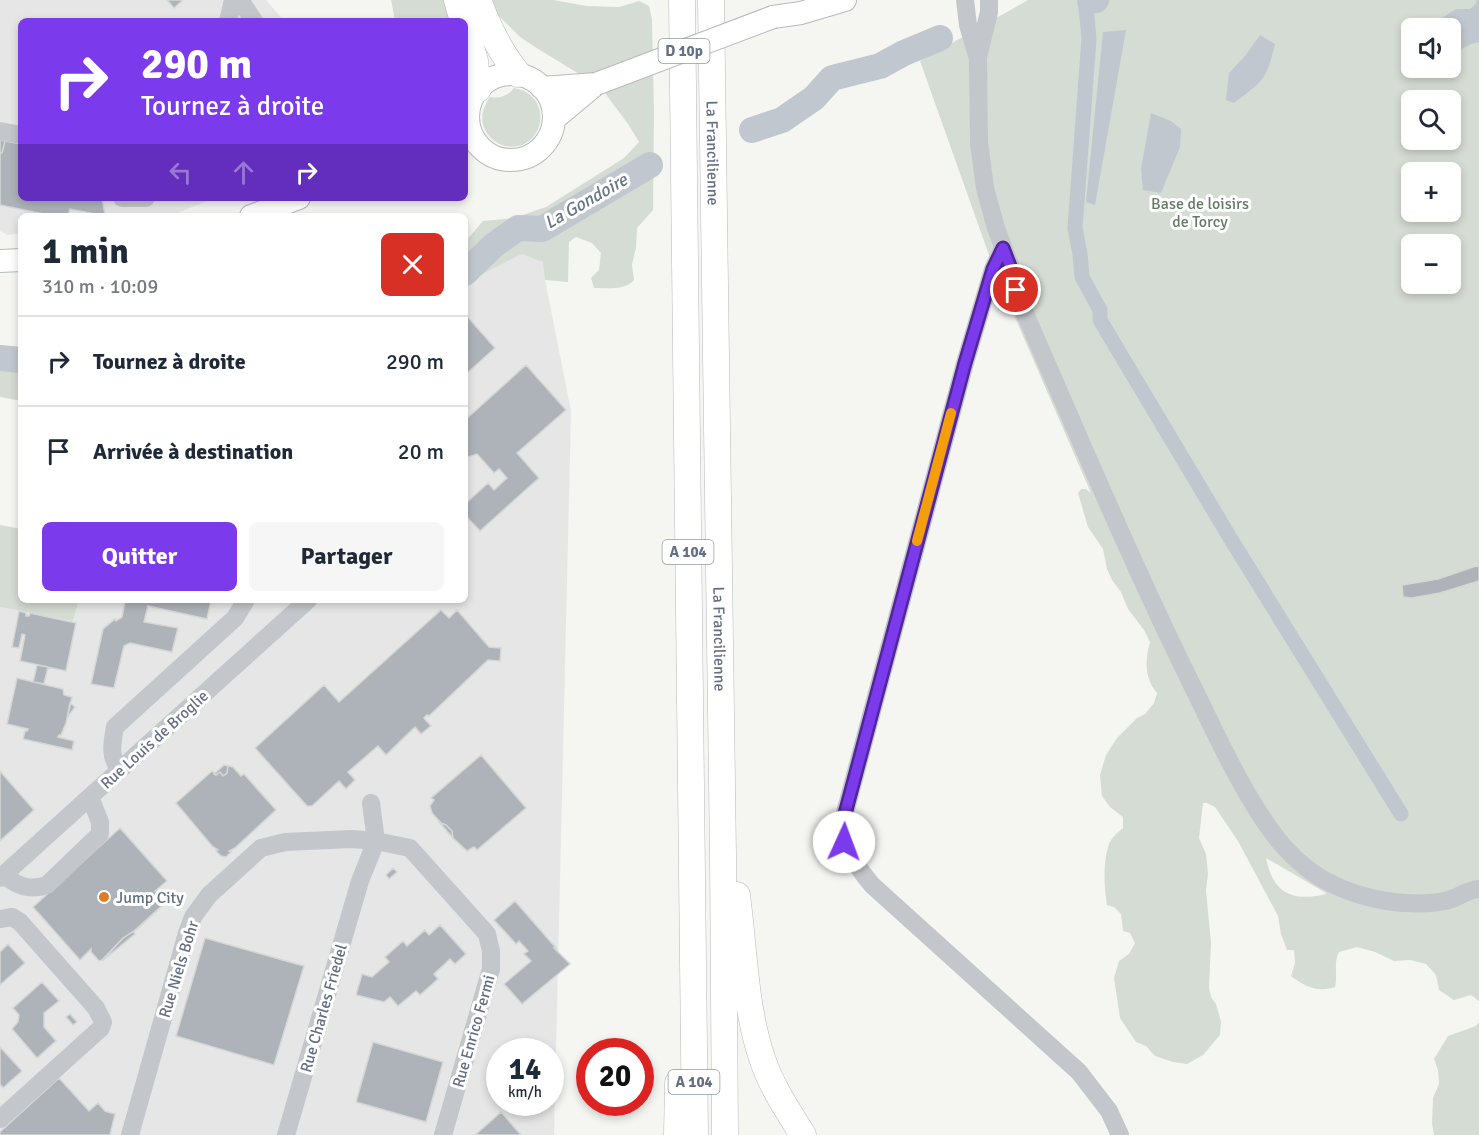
<!DOCTYPE html>
<html lang="fr">
<meta charset="utf-8">
<style>
body{margin:0;font-family:Signika,sans-serif;background:#f6f6f7;color:#1f2937;height:100vh;display:flex;flex-direction:column;font-size:22px;white-space:nowrap}
*{box-sizing:border-box;margin:0}
p{font-size:20px;color:#747a83}
.icon{flex:none;width:33px;height:33px;fill:none;stroke:currentColor;stroke-width:2;stroke-linecap:round;stroke-linejoin:round}
.map{position:relative;flex:1;overflow:hidden}
.details{position:absolute;left:18px;top:213px;width:450px;height:390px;display:flex;flex-direction:column;background:#fff;border-radius:9px;box-shadow:0 3px 9px #0003}
.details>*{flex:none}
.banner{position:absolute;left:18px;top:18px;width:450px;height:183px;border-radius:9px;box-shadow:0 3px 9px #0003;background:#7c3aed;color:#fff;overflow:hidden}
.controls{position:absolute;left:1401px;top:18px;display:grid;gap:12px}
.controls a{display:grid;place-items:center;width:60px;height:60px;border-radius:9px;background:#fff;box-shadow:0 3px 9px #0003;font-size:30px}
.speed{position:absolute;left:486px;top:1038px;display:flex;gap:12px;font-size:30px;font-weight:700;text-align:center}
.speed>*{display:grid;place-content:center;width:78px;height:78px;border-radius:50%;background:#fff;box-shadow:0 3px 9px #0003;line-height:1}
.speed small{font-size:15px;font-weight:400}
.speed .limit{border:9px solid #d22;background:#fff;color:#111}
.pin{position:absolute;display:grid;place-items:center;width:51px;height:51px;color:#fff;margin:-26px;border:3px solid #fff;border-radius:50%;box-shadow:0 2px 6px #0007}
.me{position:absolute;width:66px;margin:-33px;rotate:2deg;stroke-linejoin:round;filter:drop-shadow(0 0 4px #0008)}
.turn{display:flex;align-items:center;gap:21px;height:126px;padding:0 24px;font-size:27px}
.turn .icon{width:78px;height:78px;stroke-width:2.5}
.turn b{display:block;font-size:42px;line-height:51px}
.lanes{display:flex;align-items:center;height:57px;padding:0 24px;background:#0003;justify-content:center;gap:30px;direction:ltr}
.lanes .off{opacity:.35}
.round{display:grid;place-items:center;flex:none;width:63px;height:63px;border-radius:9px;background:#f6f6f7}
.head{display:flex;align-items:center;justify-content:space-between;height:102px;padding:0 24px}
h1{font-size:36px;font-weight:700;line-height:45px}
.action{display:flex;gap:12px;margin-top:auto;padding:12px 24px}
.action a{flex:1;height:69px;border-radius:9px;background:#7c3aed;color:#fff;font-size:24px;font-weight:700;line-height:69px;text-align:center}
.action a+a{background:#f6f6f7;color:#1f2937}
ul{padding:0;list-style:none}
li{display:flex;align-items:center;gap:18px;height:90px;padding:0 24px;border-top:2px solid #e0e1e3}
li div{flex:1}
li b{display:block;font-size:22px}
li em{font-style:normal}
.map>svg:first-child{display:block}
</style>
<div class="map">
<svg width="1479" height="1135" viewBox="0 0 1479 1135">
<rect width="100%" height="100%" fill="#f5f6f2"/>
<path fill="#e5e6e5" fill-rule="evenodd" d="M0 0H266L284 21H21V198H214L173 215 164 216H21V233L8 235 0 231Z
M522 254 544 262 545 280 571 411 554 1135H0V607L73 621 79 600H465V283ZM500 1052H550V1102H500Z"/>
<path fill="#d5dcd3" fill-rule="evenodd" d="M391 0H553L587 6 619 7 639 1 649 6 652 20 654 111 653 210 637 228 636 247 632 265 634 280C624 291 607 288 594 288L591 278 599 270 601 253 592 243 576 237 569 242 568 282 545 280 543 262 522 254 465 283V242L483 221 514 218 546 207 624 158 639 142 628 124 596 81 584 77 535 47 520 37 500 17 465 23V21H395Z
M1028 0H1479V1001L1471 995 1454 1000 1439 990 1436 975 1426 964 1410 960 1394 961 1375 952 1357 947 1339 952C1333 963 1338 974 1335 987 1318 993 1304 986 1291 976L1295 963 1294 950H1287L1281 934 1278 916 1238 841 1215 807 1207 803H1203L1199 838 1206 854 1208 874 1206 890 1211 943 1209 988 1211 997 1216 1004 1221 1022 1220 1035 1203 1055 1187 1064 1173 1062 1155 1056 1146 1046 1136 1042 1120 1018 1114 978 1119 961 1129 954 1135 943 1130 933 1123 931 1121 914 1114 907 1107 905C1104 887 1103 864 1108 847 1110 839 1117 833 1123 828V817L1110 807 1102 796 1100 775 1106 755 1117 738 1137 718 1145 714 1154 703 1157 693C1144 678 1145 660 1150 642L1144 630 1128 609 1121 592 1112 580 1107 569 1103 549 1088 527 1078 493 1081 489H1086L1091 493 994 269 920 61ZM1412 28H1450V68H1412ZM1412 100H1450V140H1412ZM1412 172H1450V212H1412ZM1412 244H1450V284H1412ZM1266 858 1326 893V894C1293 902 1273 894 1266 858Z
M514 88C525 90 535 96 539 108 541 115 541 124 537 131 518 167 462 135 490 97 499 99 508 96 514 88Z
M0 346 21 349V401L0 397Z
M0 525 21 529V600H79L73 621 0 607Z
M1479 1022V1135H1434L1432 1123 1433 1098 1439 1084 1438 1070 1434 1059 1448 1036 1476 1026Z"/>
<path fill="#c0c7ce" d="M1477 0H1479V42L1471 44 1451 55 1450 28H1426L1456 9H1470L1476 4Z
M1126 30 1095 205 1086 202 1103 32Z
M1260 35 1275 44C1266 81 1264 80 1234 103L1226 100 1229 73 1245 56Z
M1151 113 1171 121 1181 129 1180 147 1161 193 1143 190 1141 169Z"/>
<g fill="none" stroke-linecap="round" stroke-linejoin="round">
<path stroke="#c0c7ce" stroke-width="15" d="M1090 1 1086 8 1089 38 1075 228 1080 254 1082 277 1100 310V320L1232 541 1401 814"/>
<path stroke="#c0c7ce" stroke-width="26" d="M1090 1 1096 0
M752 130 782 120 814 98 832 78 880 66 904 53 940 38
M465 273 494 245 518 228 542 229 650 165
M0 358 21 360"/>
</g>
<path fill="#aeb3ba" stroke="#d6d7d5" stroke-width="1.5" d="M167 0H182V1L174 8Z
M0 140 5 141 2 153H0Z
M5 141 21 144V198H102L105 215 91 216V213L70 209 68 216H53L0 205V153H2Z
M465 314 495 348 465 375Z
M526 365 566 410 517 453 539 478 480 531 465 515V504L488 483 494 490 507 478 499 469 494 473 477 454 465 458V420Z
M1479 565V581L1440 593 1412 598 1403 597 1402 585 1438 579Z
M119 600H211L207 619 148 606 144 622 178 628 172 652 130 643 124 646 114 688 91 684 103 629 115 619 116 621 122 617 125 601Z
M441 610 449 618 457 610 489 647 501 648 500 661 488 660 429 716 427 715 424 718 431 726 421 734 415 727 386 755 378 746 348 772 355 780 346 789 339 781 312 806H307L255 748 324 685 339 702Z
M19 611 26 613V616H29L30 613 76 623 66 671 20 661 25 635 22 634 19 648 12 647Z
M37 665 48 667 44 684 33 682Z
M17 678 63 689 64 695 72 697 66 723 61 735H59L58 737 74 741 72 750 23 739 25 731H27L28 729 7 724Z
M70 703 75 707 67 718Z
M481 755 526 808 477 850 474 847 467 851 453 838 452 831 446 825 441 823 432 813 430 806 434 800 431 798Z
M224 765 228 766 227 773 223 776 220 772 216 775 214 774Z
M228 766 233 767 241 776 244 774 276 810 235 848 229 851 231 852 226 857 221 856 216 851 218 850 212 846 176 803 212 771 216 775 220 772 223 776 227 773Z
M0 771 34 810 0 841Z
M440 823 446 825 452 831 453 838Z
M120 828 167 881 155 891H158L167 901 134 931 123 938 102 960 99 961 91 952V949L80 960 33 907Z
M393 868 397 872 389 879 386 875Z
M515 901 556 948H554L570 964 522 1004 504 984 531 961 524 954 528 951 519 941 516 944 494 920Z
M165 903 134 932 135 934 102 961 123 938 134 931Z
M440 925 466 954 455 964 450 959 434 974 438 979 420 995 416 991 398 1006 390 997 384 1002 356 995 362 974 372 977 389 962 385 957 403 941 407 946 425 930 429 935Z
M205 938 304 966 274 1065 176 1036Z
M8 944 25 963 0 985V952Z
M42 982 59 1001 44 1013V1027L56 1041 37 1058 12 1029 18 1022 19 1015 13 1008Z
M70 1014 77 1022 73 1025 66 1017Z
M373 1042 443 1062 426 1122 356 1102Z
M0 1047 22 1071 3 1088 0 1084Z
M59 1078 89 1111 98 1103 105 1111 115 1114 110 1135H0V1132Z
M501 1112 521 1135H475Z"/>
<g fill="none" stroke-linecap="round" stroke-linejoin="round">
<g stroke="#b6b9be" stroke-width="24">
<path id="major" d="M773 17 801 13 845 0
M468 117a43 43 0 1 1 86 0a43 43 0 1 1-86 0Z
M542 88 596 84
M554 119 596 84
M251 216 299 198
M0 261 21 260"/>
</g>
<g stroke="#b6b8bc" stroke-width="27">
<g id="highway">
<path d="M457 0 463 21"/>
<path d="M478 0C488 27 500 52 518 74"/>
<path d="M682 0 695 1135"/>
<path id="s1" d="M711 0 723 855 725 1135"/>
<path d="M465 27 475 61 478 89"/>
<path d="M737 895C744 948 745 1008 762 1058 771 1086 788 1111 803 1135"/>
<path d="M677 1135 678 1083"/>
</g>
</g>
<path stroke="#c3c6ca" stroke-width="18" d="M240 0 254 21
M965 0 968 25 978 59 979 143 985 188 996 228 1017 284V295C1073 423 1127 552 1188 677 1215 731 1241 792 1278 840 1294 859 1312 875 1334 885 1365 900 1411 908 1445 901 1457 899 1468 889 1479 889
M228 21 233 0
M978 57 989 12V0
M0 131 21 135
M122 198H146
M1003 248 993 269 965 363 842 824C845 849 856 866 872 885L1079 1072 1109 1111 1120 1135
M120 770C109 757 112 743 115 727L235 618 246 600
M4 875C17 886 29 891 47 885L100 834V822L90 797
M0 878 308 600
M0 919 12 917 20 922 96 1008 103 1022 101 1028 0 1119
M130 1135 187 933 193 917 209 895 261 848 285 842 352 839 376 841 410 848 487 934 491 951V969L443 1135
M286 1135 360 881 376 841 371 803"/>
<use href="#major" stroke="#fff" stroke-width="22"/>
<use href="#highway" stroke="#fff" stroke-width="26"/>
<g stroke="#b6b9be" stroke-width="24" stroke-linecap="butt">
<path id="major-bridge" d="M596 84 773 17"/>
</g>
<use href="#major-bridge" stroke="#fff" stroke-width="22"/>
</g>
<g fill="none" stroke-linecap="round" stroke-linejoin="round">
<g stroke="#51269a" stroke-width="15">
<path id="route" d="M844 842 842 825 965 363 993 269 1003 248 1017 284 1016 290"/>
</g>
<use href="#route" stroke="#7c3aed" stroke-width="10"/>
<path stroke="#f59e0b" stroke-width="10" d="M917 541 951 413"/>
</g>
<circle fill="#e07c28" stroke="#fff" stroke-width="2" cx="104" cy="897" r="6"/>
<g text-anchor="middle" stroke-width="6" stroke-linejoin="round" paint-order="stroke">
<g fill="#fff" stroke="#939aa8" stroke-width="1.5">
<rect x="658.5" y="39" width="51" height="24" rx="4.5"/>
<rect x="662.5" y="540" width="51" height="24" rx="4.5"/>
<rect x="668.5" y="1070" width="51" height="24" rx="4.5"/>
</g>
<g font-size="15" font-weight="bold" fill="#656f83">
<text x="684" y="56">D 10p</text>
<text x="688" y="557">A 104</text>
<text x="694" y="1087">A 104</text>
</g>
<g font-size="16" fill="#656f83" stroke="#fff">
<text dy="6" stroke="none"><textPath href="#s1" startOffset="153">La Francilienne</textPath></text>
<text dy="6" stroke="none"><textPath href="#s1" startOffset="639">La Francilienne</textPath></text>
<text transform="translate(154 739) rotate(-42)" y="6">Rue Louis de Broglie</text>
<text transform="translate(178 969) rotate(-73)" y="6">Rue Niels Bohr</text>
<text transform="translate(323 1008) rotate(-74)" y="6">Rue Charles Friedel</text>
<text transform="translate(473 1031) rotate(-74)" y="6">Rue Enrico Fermi</text>
</g>
<g font-size="16" fill="#647a64" stroke="#fff">
<text x="1200" y="209">Base de loisirs<tspan x="1200" dy="18">de Torcy</tspan></text>
</g>
<g font-size="16" fill="#656f83" stroke="#fff" text-anchor="start">
<text x="116" y="903">Jump City</text>
</g>
<g font-size="18" font-style="italic" fill="#657686" stroke="#fff">
<text transform="translate(586 201) rotate(-30)" y="6">La Gondoire</text>
</g>
</g>
</svg>
<div class="controls">
<a><svg class="icon" aria-label="sound" viewBox="0 0 24 24"><path d="M4 9h4l5-4v14l-5-4H4zM17 9q2 3 0 6"/></svg></a>
<a><svg class="icon" aria-label="search" viewBox="0 0 24 24"><circle cx="10" cy="10" r="6"/><path d="M15 15l6 6"/></svg></a>
<a>+</a>
<a>−</a>
</div>
<div class="speed"><div>14<small>km/h</small></div><div class="limit">20</div></div>
<div class="pin" style="left:1016px;top:290px;background:#d93025"><svg class="icon" aria-label="arrive" viewBox="0 0 24 24"><path d="M6 21V4h12l-3 4 3 4H6"/></svg></div>
<svg class="me" style="left:844px;top:842px" viewBox="-20 -20 40 40"><circle r="19" fill="#fff"/><path d="M0-13L10 11 0 6-10 11z" fill="#7c3aed"/></svg>
<div class="banner">
<div class="turn"><svg class="icon" aria-label="right" viewBox="0 0 24 24"><path d="M7 20v-9h11M14 6l5 5-5 5"/></svg><div><b>290 m</b>Tournez à droite</div></div>
<div class="lanes"><svg class="icon off" aria-label="left" viewBox="0 0 24 24"><path d="M17 20v-9H6M10 6l-5 5 5 5"/></svg><svg class="icon off" aria-label="ahead" viewBox="0 0 24 24"><path d="M12 20V5M6 11l6-6 6 6"/></svg><svg class="icon" aria-label="right" viewBox="0 0 24 24"><path d="M7 20v-9h11M14 6l5 5-5 5"/></svg></div>
</div>
<section class="details">
<div class="head"><div><h1>1 min</h1><p>310 m · 10:09</p></div><a class="round" style="background:#d93025;color:#fff"><svg class="icon" aria-label="close" viewBox="0 0 24 24"><path d="M6 6l12 12M18 6L6 18"/></svg></a></div>
<ul>
<li><svg class="icon" aria-label="right" viewBox="0 0 24 24"><path d="M7 20v-9h11M14 6l5 5-5 5"/></svg><div><b>Tournez à droite</b></div><em>290 m</em></li>
<li><svg class="icon" aria-label="arrive" viewBox="0 0 24 24"><path d="M6 21V4h12l-3 4 3 4H6"/></svg><div><b>Arrivée à destination</b></div><em>20 m</em></li>
</ul>
<div class="action"><a>Quitter</a><a>Partager</a></div>
</section>
</div>
